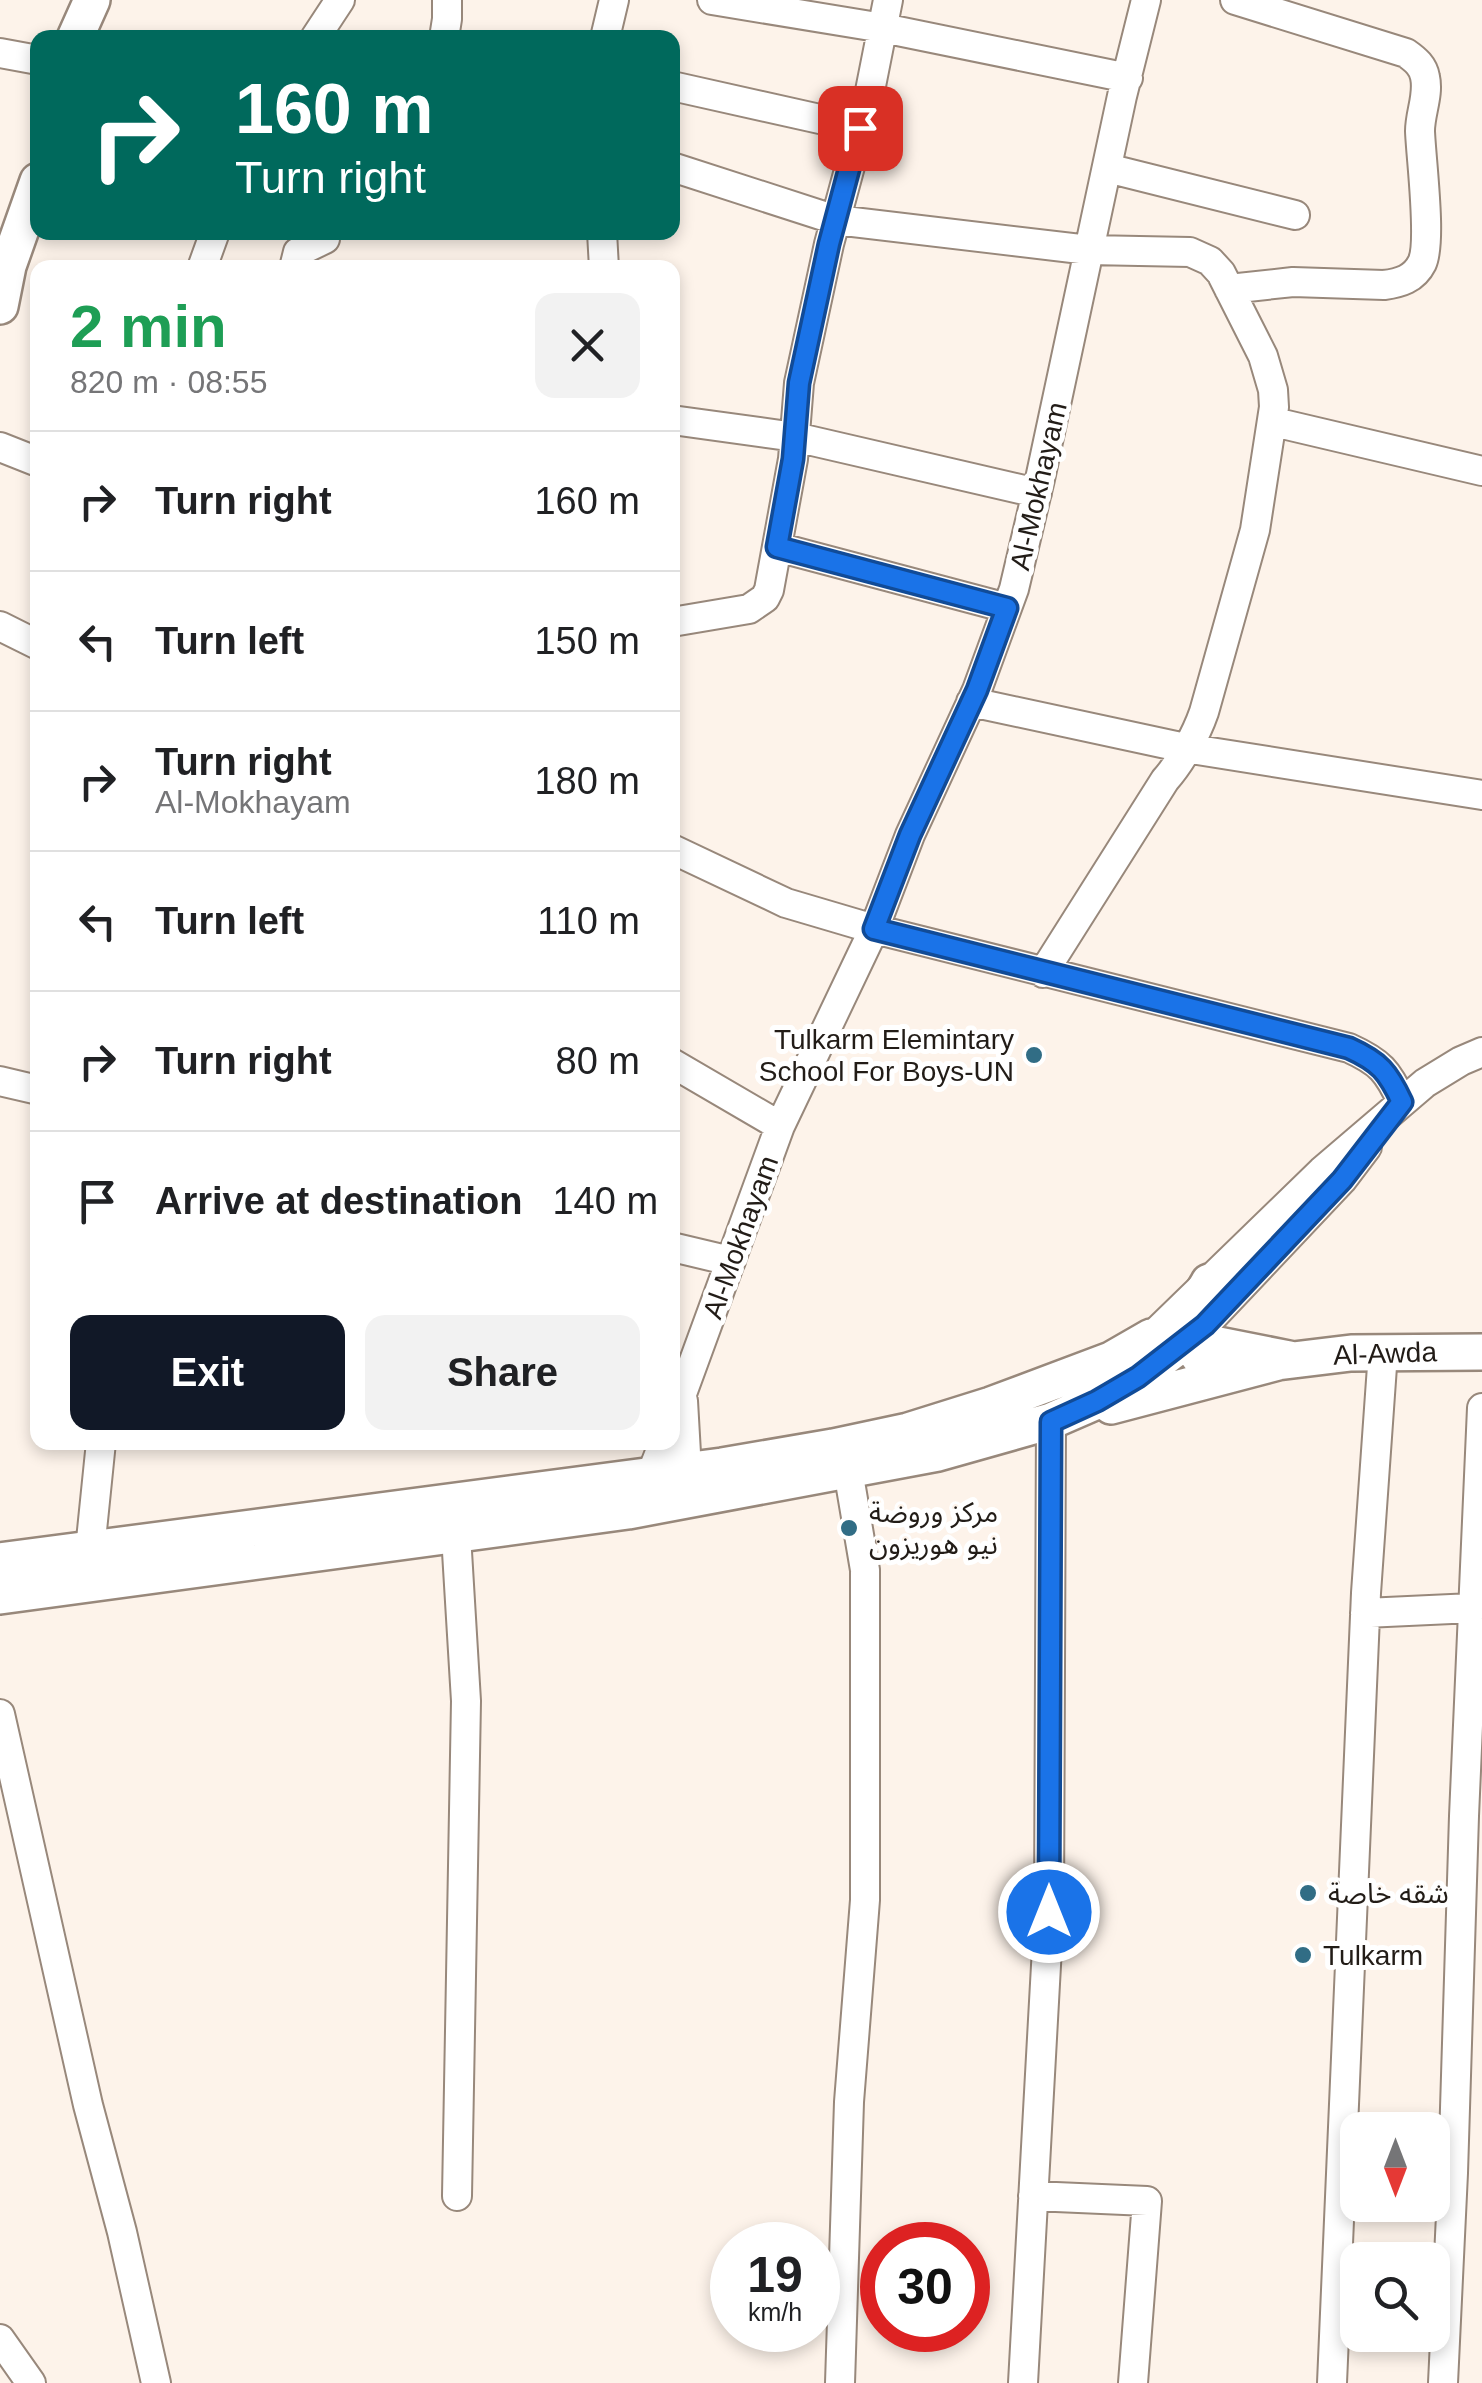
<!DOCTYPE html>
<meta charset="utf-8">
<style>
body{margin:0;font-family:Arial,"Noto Sans Arabic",sans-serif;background:#f2f2f2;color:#202124;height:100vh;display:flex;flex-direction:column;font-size:38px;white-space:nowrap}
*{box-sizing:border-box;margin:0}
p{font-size:32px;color:#757577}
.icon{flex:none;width:55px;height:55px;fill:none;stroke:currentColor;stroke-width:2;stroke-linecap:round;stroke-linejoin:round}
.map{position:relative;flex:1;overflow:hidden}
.sheet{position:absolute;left:30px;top:260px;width:650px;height:1190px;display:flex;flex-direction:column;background:#fff;border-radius:20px;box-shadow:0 5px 15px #0003}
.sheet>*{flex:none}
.hud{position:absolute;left:30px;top:30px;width:650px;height:210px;border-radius:20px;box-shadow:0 5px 15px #0003;background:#00695c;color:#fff;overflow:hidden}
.needle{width:65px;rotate:180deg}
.tools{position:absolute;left:1340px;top:2112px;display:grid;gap:20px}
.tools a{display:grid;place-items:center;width:110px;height:110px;border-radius:20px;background:#fff;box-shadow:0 5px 15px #0003;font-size:50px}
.speed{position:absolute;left:710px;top:2222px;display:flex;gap:20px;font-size:50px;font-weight:700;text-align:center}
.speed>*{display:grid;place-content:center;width:130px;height:130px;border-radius:50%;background:#fff;box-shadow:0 5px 15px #0003;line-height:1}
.speed small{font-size:25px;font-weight:400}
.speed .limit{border:15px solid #d22;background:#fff;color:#111}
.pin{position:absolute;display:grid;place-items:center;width:85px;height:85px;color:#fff;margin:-42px;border-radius:20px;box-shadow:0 5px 15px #0006}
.me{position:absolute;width:110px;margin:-55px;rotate:0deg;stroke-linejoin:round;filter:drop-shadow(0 0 8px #0008)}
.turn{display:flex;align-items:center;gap:35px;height:210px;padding:0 40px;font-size:45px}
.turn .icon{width:130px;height:130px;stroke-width:2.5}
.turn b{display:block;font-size:70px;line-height:85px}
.round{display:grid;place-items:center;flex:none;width:105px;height:105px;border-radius:20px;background:#f2f2f2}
.overview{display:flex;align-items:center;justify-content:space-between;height:170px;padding:0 40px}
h1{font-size:60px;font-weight:600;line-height:75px;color:#1e9e55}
.cta{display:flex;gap:20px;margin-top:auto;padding:20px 40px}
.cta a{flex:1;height:115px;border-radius:20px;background:#111827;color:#fff;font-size:40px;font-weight:600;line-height:115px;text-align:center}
.cta a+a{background:#f2f2f2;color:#202124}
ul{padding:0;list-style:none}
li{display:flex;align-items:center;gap:30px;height:140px;padding:0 40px;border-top:2px solid #e0e0e0}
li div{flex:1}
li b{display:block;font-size:38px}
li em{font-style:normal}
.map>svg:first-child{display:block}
</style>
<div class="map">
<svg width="1482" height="2383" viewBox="0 0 1482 2383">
<rect width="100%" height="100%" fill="#fdf3ea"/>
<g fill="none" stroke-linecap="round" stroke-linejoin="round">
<g stroke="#98887b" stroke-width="32">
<path id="minor" d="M712 0 883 28 1128 78
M315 38 340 0
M444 38 447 19V0
M605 38 614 0
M0 53 38 60
M672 86 860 128
M672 167 836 220 1089 250 1190 252 1210 261 1221 273 1263 356 1273 390 1274 407 1255 530 1204 712C1196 735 1181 762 1165 780L1043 973
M1107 168 1295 215
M602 232 604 268
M202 268 215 232
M294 268 298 252 325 239
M1229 289 1293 282 1384 285C1400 283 1414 279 1422 263 1432 242 1421 159 1420 131 1420 113 1429 95 1425 77 1423 66 1416 60 1406 53L1235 0
M672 420 795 437 1037 493
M1274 422 1482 471
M0 447 38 462
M777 547 1007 608
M672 622 749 609 765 598 769 590 793 459 799 383 829 244 869 96 888 0
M0 626 38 645
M971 702 1185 748 1482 795
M672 849 786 903 874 929 1349 1048C1380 1062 1388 1071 1402 1102
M672 1063 780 1126
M0 1081 38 1090
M672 1247 731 1261
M1151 1337 1322 1171 1425 1083 1461 1061 1482 1052
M1188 1339 1205 1325 1342 1180 1367 1147
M672 1421 780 1126 874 929 910 835 977 690 1014 589 1040 479 1122 96 1146 0
M664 1442 651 1475 678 1502 687 1471 683 1401
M456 1535 466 1701 457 2196
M90 1550 101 1442
M1365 1613 1473 1608
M0 1714 88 2105 122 2232 156 2383
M1033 2196 1147 2201 1133 2383
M0 2339 31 2383
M840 2383 849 2102 865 1900V1570L848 1470
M1023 2383 1049 1911 1051 1421
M1332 2383 1366 1593 1383 1352
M1443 2383 1453 2173 1464 1816 1482 1408"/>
</g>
<g stroke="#98887b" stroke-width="40">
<path id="major" d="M75 38 92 0
M0 306 8 266 38 181
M1199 1357C1176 1329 1194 1309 1209 1282
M1269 1363 1351 1353 1482 1352
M1111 1406 1278 1362
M0 1561 722 1466 833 1447 908 1431 991 1405 1111 1360 1151 1337H1178L1289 1359
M0 1596 628 1511 938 1453 1051 1421 1097 1401 1138 1377 1188 1339"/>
</g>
<use href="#minor" stroke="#fff" stroke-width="28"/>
<use href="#major" stroke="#fff" stroke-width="35"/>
</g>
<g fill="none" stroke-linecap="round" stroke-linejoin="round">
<g stroke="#114b97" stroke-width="25">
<path id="route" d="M860 128 829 244 799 383 793 459 777 547 1007 608 977 690 910 835 874 929 1349 1048C1380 1062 1388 1072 1402 1102L1342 1180 1205 1325 1138 1377 1097 1401 1051 1422 1049 1912"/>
</g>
<use href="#route" stroke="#1a73e8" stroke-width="18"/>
</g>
<g fill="#316d85" stroke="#fff" stroke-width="4">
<circle cx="1034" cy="1055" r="10"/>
<circle cx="849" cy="1528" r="10"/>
<circle cx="1308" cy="1893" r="10"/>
<circle cx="1303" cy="1955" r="10"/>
</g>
<g text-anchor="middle" stroke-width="10" stroke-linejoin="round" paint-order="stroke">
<g font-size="28" fill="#221c17" stroke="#fff">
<text transform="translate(1038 486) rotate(-77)" y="10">Al-Mokhayam</text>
<text transform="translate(740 1237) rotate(-70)" y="10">Al-Mokhayam</text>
<text transform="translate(1385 1353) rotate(-2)" y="10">Al-Awda</text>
</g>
<g font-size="28" fill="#221c17" stroke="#fff" text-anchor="start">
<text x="1014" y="1049" text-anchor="end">Tulkarm Elemintary<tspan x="1014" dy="32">School For Boys-UN</tspan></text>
<text x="869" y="1522">مركز وروضة<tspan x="869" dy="32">نيو هوريزون</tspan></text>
<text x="1328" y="1903">شقه خاصة</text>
<text x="1323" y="1965">Tulkarm</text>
</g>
</g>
</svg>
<div class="tools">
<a><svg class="needle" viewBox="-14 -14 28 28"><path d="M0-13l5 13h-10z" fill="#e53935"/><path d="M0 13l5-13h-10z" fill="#757577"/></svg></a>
<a><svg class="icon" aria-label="search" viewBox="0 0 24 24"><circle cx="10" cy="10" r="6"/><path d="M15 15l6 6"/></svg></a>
</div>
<div class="speed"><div>19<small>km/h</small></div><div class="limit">30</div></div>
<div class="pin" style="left:860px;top:128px;background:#d93025"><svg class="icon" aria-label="arrive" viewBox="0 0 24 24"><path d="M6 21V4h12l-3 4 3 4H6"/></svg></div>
<svg class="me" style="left:1049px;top:1912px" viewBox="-20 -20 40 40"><circle r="17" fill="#1a73e8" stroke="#fff" stroke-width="3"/><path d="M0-11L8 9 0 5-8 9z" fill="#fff"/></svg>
<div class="hud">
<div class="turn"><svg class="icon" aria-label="right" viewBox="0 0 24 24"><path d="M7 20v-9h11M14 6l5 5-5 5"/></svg><div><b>160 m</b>Turn right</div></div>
</div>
<section class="sheet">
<div class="overview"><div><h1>2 min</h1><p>820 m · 08:55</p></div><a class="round"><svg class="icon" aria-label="close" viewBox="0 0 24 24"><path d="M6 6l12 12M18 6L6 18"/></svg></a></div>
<ul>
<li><svg class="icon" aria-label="right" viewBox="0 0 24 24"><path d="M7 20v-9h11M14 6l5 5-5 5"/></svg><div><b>Turn right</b></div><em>160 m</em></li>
<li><svg class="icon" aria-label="left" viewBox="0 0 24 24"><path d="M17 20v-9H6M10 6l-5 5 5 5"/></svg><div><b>Turn left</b></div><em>150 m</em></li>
<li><svg class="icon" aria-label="right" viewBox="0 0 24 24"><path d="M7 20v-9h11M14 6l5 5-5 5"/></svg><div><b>Turn right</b><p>Al-Mokhayam</p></div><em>180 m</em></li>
<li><svg class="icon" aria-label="left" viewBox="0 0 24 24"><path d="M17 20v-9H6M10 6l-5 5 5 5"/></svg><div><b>Turn left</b></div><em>110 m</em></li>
<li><svg class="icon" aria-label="right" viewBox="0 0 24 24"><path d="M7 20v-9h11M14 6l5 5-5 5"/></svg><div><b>Turn right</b></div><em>80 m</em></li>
<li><svg class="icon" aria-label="arrive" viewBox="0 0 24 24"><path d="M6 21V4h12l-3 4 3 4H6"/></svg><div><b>Arrive at destination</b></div><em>140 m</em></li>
</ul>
<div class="cta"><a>Exit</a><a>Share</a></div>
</section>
</div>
